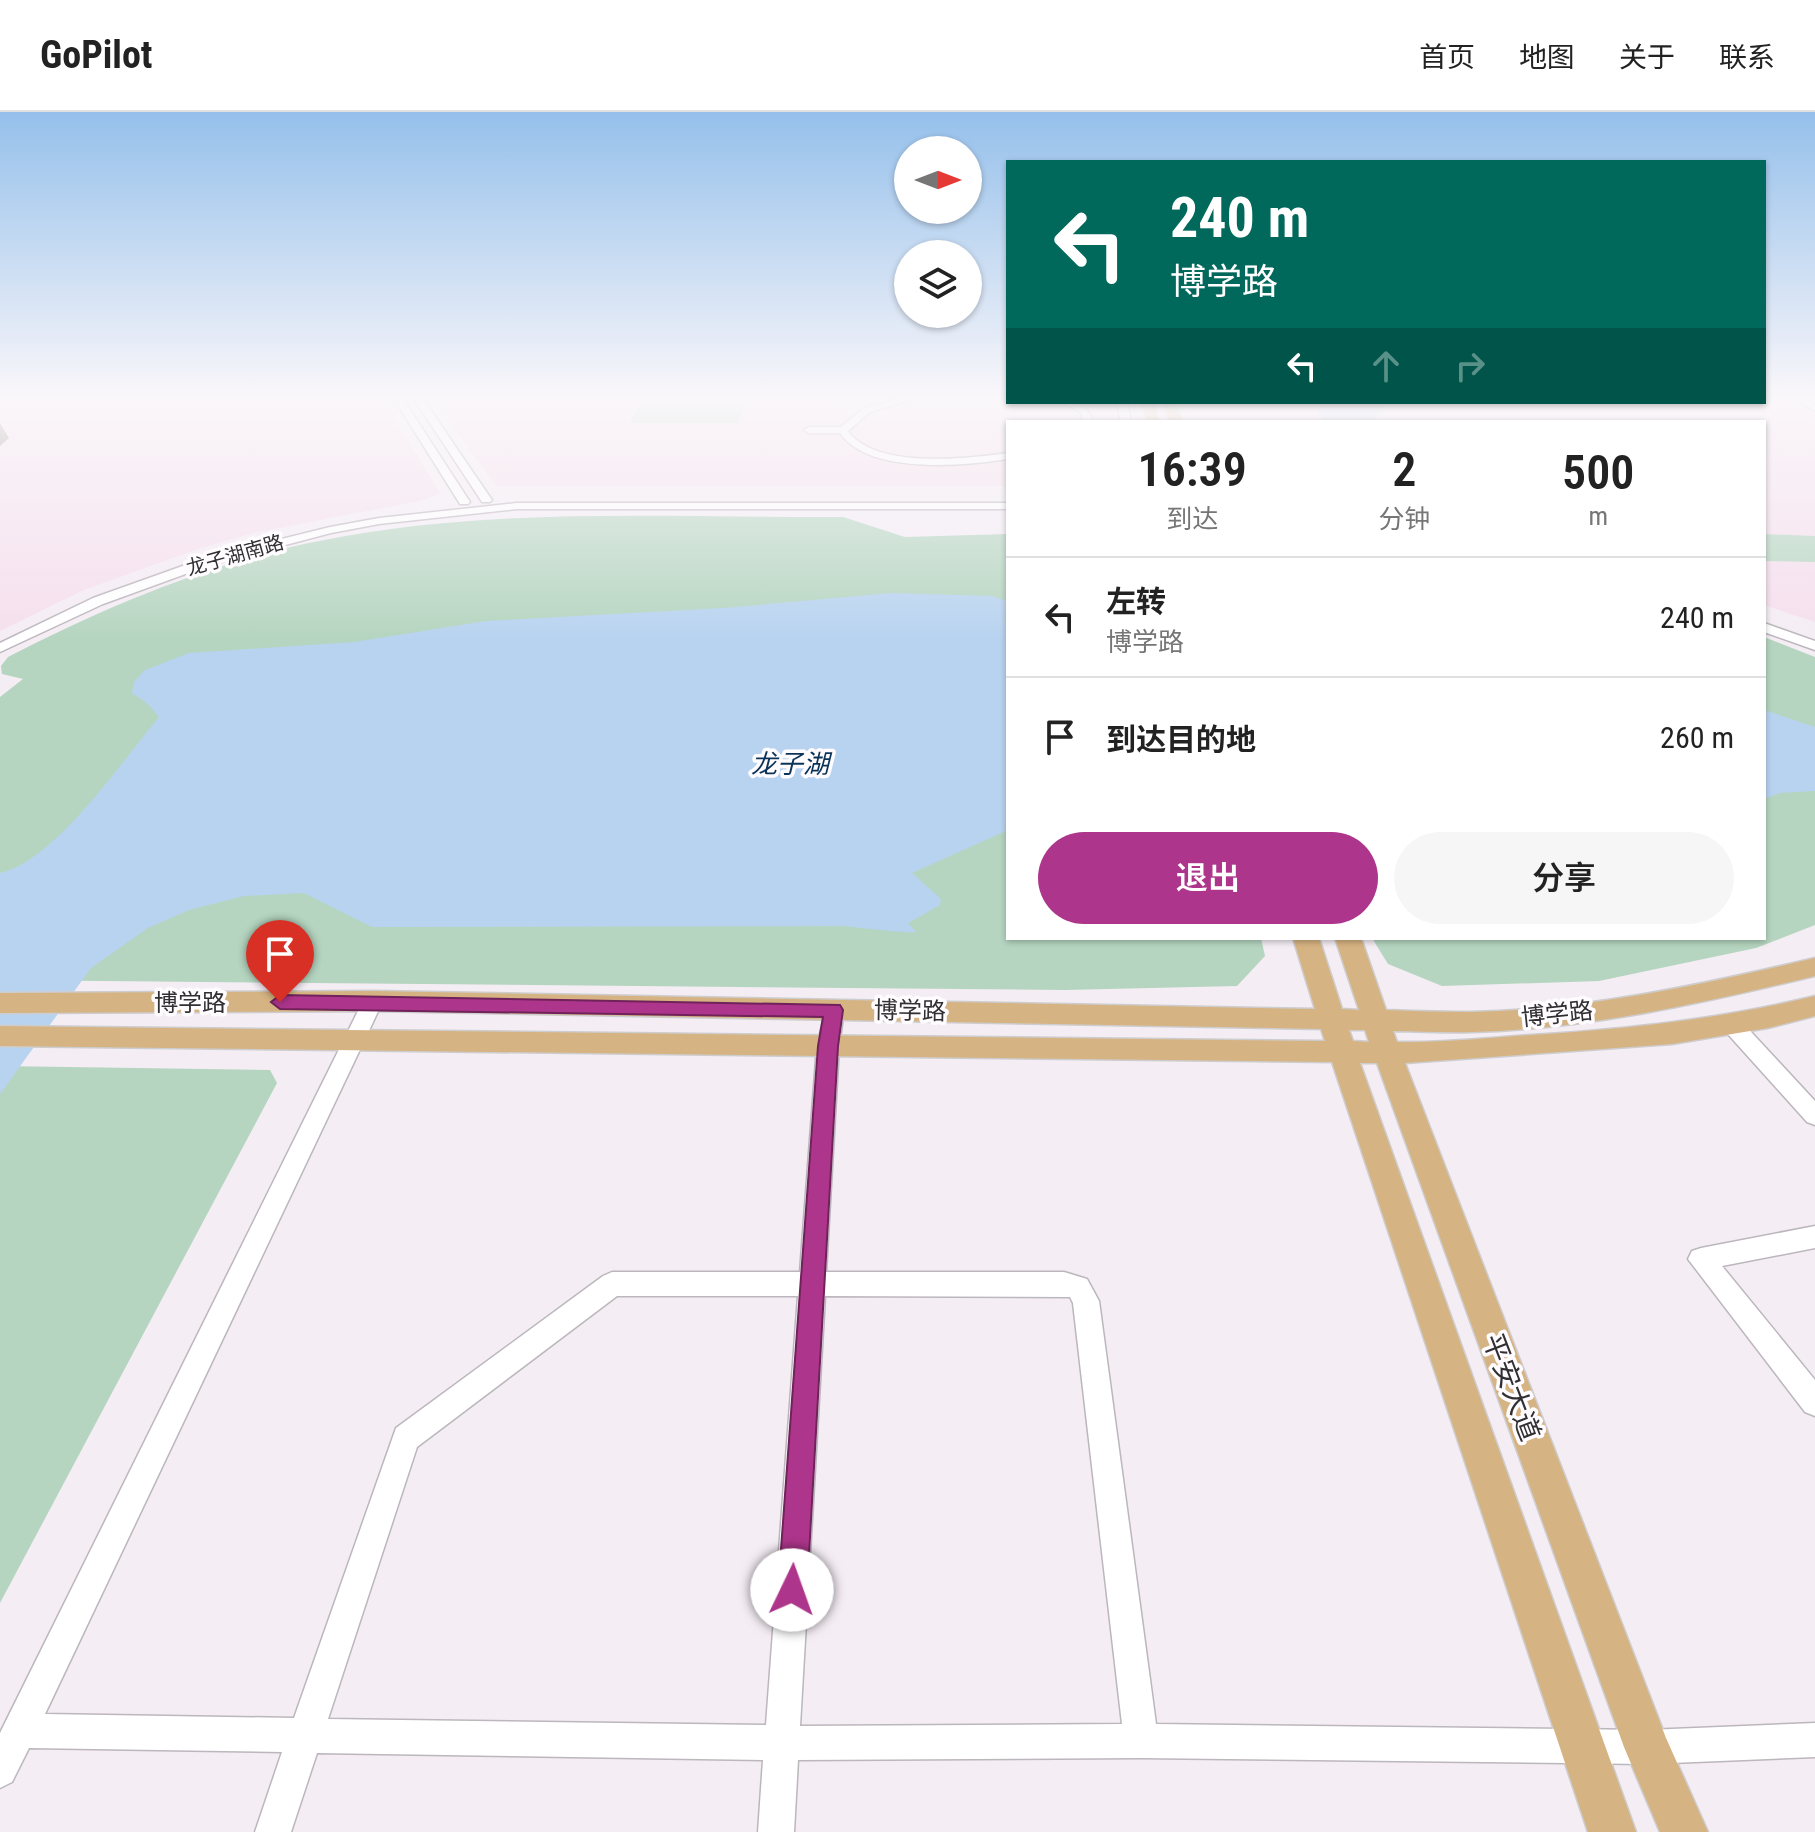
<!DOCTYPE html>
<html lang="zh">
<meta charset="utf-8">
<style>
body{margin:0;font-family:"Roboto Condensed","Noto Sans SC",sans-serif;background:#f6f6f6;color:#222;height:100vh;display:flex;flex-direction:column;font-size:30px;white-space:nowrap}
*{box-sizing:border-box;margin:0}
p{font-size:26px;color:#767676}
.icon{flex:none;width:44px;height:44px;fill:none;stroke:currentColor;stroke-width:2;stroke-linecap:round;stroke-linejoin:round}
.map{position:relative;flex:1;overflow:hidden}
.sheet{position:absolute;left:1006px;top:308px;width:760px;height:520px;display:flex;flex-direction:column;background:#fff;border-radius:0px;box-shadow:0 2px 6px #0004}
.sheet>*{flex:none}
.guide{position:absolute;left:1006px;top:48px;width:760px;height:244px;border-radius:0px;box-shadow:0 2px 6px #0004;background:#00695c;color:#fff;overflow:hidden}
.needle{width:52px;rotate:90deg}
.tools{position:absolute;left:894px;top:24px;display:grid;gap:16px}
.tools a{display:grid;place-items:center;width:88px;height:88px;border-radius:50%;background:#fff;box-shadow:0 2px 6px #0004;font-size:40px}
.pin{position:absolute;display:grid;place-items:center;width:68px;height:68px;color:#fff;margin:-82px -34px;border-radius:50% 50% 50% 0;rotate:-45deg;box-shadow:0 0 8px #0007}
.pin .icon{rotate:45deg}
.me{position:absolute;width:88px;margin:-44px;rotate:3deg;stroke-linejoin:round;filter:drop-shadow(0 0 6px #0008)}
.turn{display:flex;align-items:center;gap:28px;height:168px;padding:0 32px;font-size:36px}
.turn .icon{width:104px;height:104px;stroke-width:2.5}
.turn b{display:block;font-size:56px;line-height:68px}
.lanes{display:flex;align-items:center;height:76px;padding:0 32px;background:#0003;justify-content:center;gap:40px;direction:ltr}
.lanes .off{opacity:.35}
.eta{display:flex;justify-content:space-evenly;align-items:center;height:136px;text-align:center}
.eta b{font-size:48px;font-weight:600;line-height:56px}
.cta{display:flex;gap:16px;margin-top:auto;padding:16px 32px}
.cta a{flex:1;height:92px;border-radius:48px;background:#ad358b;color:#fff;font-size:32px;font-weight:600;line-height:92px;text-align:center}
.cta a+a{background:#f6f6f6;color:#222}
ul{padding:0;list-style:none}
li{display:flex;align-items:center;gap:24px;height:120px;padding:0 32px;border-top:2px solid #e0e0e0}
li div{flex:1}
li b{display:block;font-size:30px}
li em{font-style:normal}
header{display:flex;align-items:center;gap:48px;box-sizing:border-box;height:112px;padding:0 40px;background:#fff;border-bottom:2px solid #e0e0e0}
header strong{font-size:38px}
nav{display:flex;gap:44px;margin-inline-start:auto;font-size:28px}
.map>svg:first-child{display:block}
</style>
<header>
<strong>GoPilot</strong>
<nav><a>首页</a><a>地图</a><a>关于</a><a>联系</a></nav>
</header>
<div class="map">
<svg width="1815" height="1720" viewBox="0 0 1815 1720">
<rect width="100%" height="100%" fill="#f4edf4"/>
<path fill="#f5dfed" d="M0 287H383L440 381 424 388 253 421 198 437 84 478 0 519Z
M433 287 1123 290 1126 310H1008V374H496Z
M1764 287H1815V510L1764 493V310H1194L1186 290H1764Z"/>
<path fill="#b5d5c0" d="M642 289H746L738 311H630Z
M843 405 905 425 1008 422V826H1261L1265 844 1237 874 1065 878 0 868V585L23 567 2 562 1 554 8 545C107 494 214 449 324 428 494 394 671 406 843 405Z
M1764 422 1815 424V450L1764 449Z
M1764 525 1815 545V813L1756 836 1599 869 1442 874 1388 852 1372 826H1764Z
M0 954 270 958 277 971 0 1491Z"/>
<path fill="#b8d3f0" d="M1313 290H1378L1384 295 1376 307 1378 310H1324Z
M891 481 991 484 1008 489V718L912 761 941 787 940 793 908 811 916 820C911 822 854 815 842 814L372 815 304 781 244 784 189 798 148 816 91 856 0 982V761C54 750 123 648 159 605L148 592 132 581 134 570 145 558 189 541 354 530 486 509 724 496Z
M1764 598 1815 615V679L1780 681 1764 687Z"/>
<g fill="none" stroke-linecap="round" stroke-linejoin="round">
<g stroke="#bcb6bd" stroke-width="3">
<path id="minor" d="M394 287H403L470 390 468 392H460Z
M414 287H423L492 388 490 390H482Z
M899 287H915L870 300 848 319C875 357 966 347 1008 341V347C963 354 869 363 840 321H809L804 318 809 315H841L864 296Z
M1795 287H1806L1815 292V299Z
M1063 290C1079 290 1088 295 1093 310H1083L1081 301Z
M1117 290H1127L1131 310H1121Z
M517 391H1008V397H517L379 412 331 421 213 452 103 492 0 540V531L93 486 205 446 330 415 379 406Z
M1764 511 1815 529V538L1764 520Z
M373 882 380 884 383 889 45 1602 294 1606 396 1316 603 1164 612 1160H800L817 934 827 893H841L844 898 839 934 826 1160H1064L1087 1167 1099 1189 1156 1612 1647 1618 1815 1611V1645L1647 1652 1141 1646 798 1648 794 1720H758L763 1648 317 1641 291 1720H255L282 1640 29 1636 12 1670 0 1676V1621L363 889 366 884ZM617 1184H798L766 1613 328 1607 417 1335ZM825 1184 1070 1185 1073 1191 1122 1612 800 1614Z
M1733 906 1740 908 1815 989V1013L1807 1010 1726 920 1722 914 1726 908Z
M1815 1114V1136L1722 1154 1815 1268V1304L1805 1300 1688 1147 1692 1139 1701 1136Z"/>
</g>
<g stroke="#cecdce" stroke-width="3">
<path id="major" d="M1142 290H1154L1159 310H1147Z
M1163 290H1175L1182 310H1170Z
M1293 826H1319L1342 897 1359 898 1335 826H1361L1386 898C1414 899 1443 900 1472 900 1585 898 1705 872 1815 846V864C1703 891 1588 917 1472 920 1446 921 1419 919 1393 919L1397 930C1442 931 1487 926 1531 923 1627 917 1721 907 1815 884V904L1768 916 1672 932 1405 951 1666 1626 1708 1720H1660L1624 1635 1377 951H1360L1636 1720H1588L1332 950 0 934V914L1325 929 1321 917 373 899 0 901V881L373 879 1315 897ZM1349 918H1365L1369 930 1353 929Z"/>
</g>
<use href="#minor" fill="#fff" fill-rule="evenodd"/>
<use href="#major" fill="#d6b382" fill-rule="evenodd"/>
</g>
<path fill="#857d7d" d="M0 311 9 326 0 334Z"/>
<linearGradient id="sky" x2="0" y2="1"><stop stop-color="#95c0eb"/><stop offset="0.54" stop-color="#faf7fa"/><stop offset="1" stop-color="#faf7fa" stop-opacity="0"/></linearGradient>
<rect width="1815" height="528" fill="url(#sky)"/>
<path fill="#ad358b" stroke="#70225a" stroke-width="2" d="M280 883 840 893 843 898 838 934 807 1478 802 1488 792 1492 782 1488 778 1478 818 934 823 905 280 897 271 890Z"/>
<g text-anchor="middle" stroke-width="7" stroke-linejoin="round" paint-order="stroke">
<g font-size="20" fill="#312f31" stroke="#fffcff">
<text transform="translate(235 443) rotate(-16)" y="7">龙子湖南路</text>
</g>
<g font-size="24" fill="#312f31" stroke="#fffcff">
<text x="190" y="899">博学路</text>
<text transform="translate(910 899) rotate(1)" y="8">博学路</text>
<text transform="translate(1557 902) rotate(-6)" y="8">博学路</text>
</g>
<g font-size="26" font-style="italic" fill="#093358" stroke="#fffcff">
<text x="790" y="661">龙子湖</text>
</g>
<g font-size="28" fill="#312f31" stroke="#fffcff">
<text transform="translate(1512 1275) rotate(69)" y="10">平安大道</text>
</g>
</g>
</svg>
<div class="tools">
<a><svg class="needle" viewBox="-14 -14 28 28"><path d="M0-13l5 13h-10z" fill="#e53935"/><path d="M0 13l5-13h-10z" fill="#767676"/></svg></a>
<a><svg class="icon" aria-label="layers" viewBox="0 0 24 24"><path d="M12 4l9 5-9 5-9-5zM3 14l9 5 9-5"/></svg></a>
</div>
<div class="pin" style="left:280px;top:890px;background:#d93025"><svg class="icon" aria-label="arrive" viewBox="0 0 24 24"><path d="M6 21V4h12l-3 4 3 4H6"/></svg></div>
<svg class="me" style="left:792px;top:1478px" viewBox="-20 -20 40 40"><circle r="19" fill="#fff"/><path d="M0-13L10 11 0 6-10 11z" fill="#ad358b"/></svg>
<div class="guide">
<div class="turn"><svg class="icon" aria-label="left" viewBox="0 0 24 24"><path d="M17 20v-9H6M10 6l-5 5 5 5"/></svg><div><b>240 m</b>博学路</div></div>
<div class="lanes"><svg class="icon" aria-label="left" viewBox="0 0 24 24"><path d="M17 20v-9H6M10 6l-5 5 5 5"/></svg><svg class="icon off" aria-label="ahead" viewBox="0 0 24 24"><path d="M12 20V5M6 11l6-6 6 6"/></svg><svg class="icon off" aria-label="right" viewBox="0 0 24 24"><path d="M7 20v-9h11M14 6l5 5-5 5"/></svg></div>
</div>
<section class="sheet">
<div class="eta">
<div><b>16:39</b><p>到达</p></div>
<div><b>2</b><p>分钟</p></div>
<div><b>500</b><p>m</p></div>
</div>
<ul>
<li><svg class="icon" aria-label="left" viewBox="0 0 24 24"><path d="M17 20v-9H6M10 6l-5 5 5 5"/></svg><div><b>左转</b><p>博学路</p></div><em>240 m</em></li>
<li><svg class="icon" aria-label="arrive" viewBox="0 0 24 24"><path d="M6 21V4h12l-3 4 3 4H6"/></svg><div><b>到达目的地</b></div><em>260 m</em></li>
</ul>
<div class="cta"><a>退出</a><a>分享</a></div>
</section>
</div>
